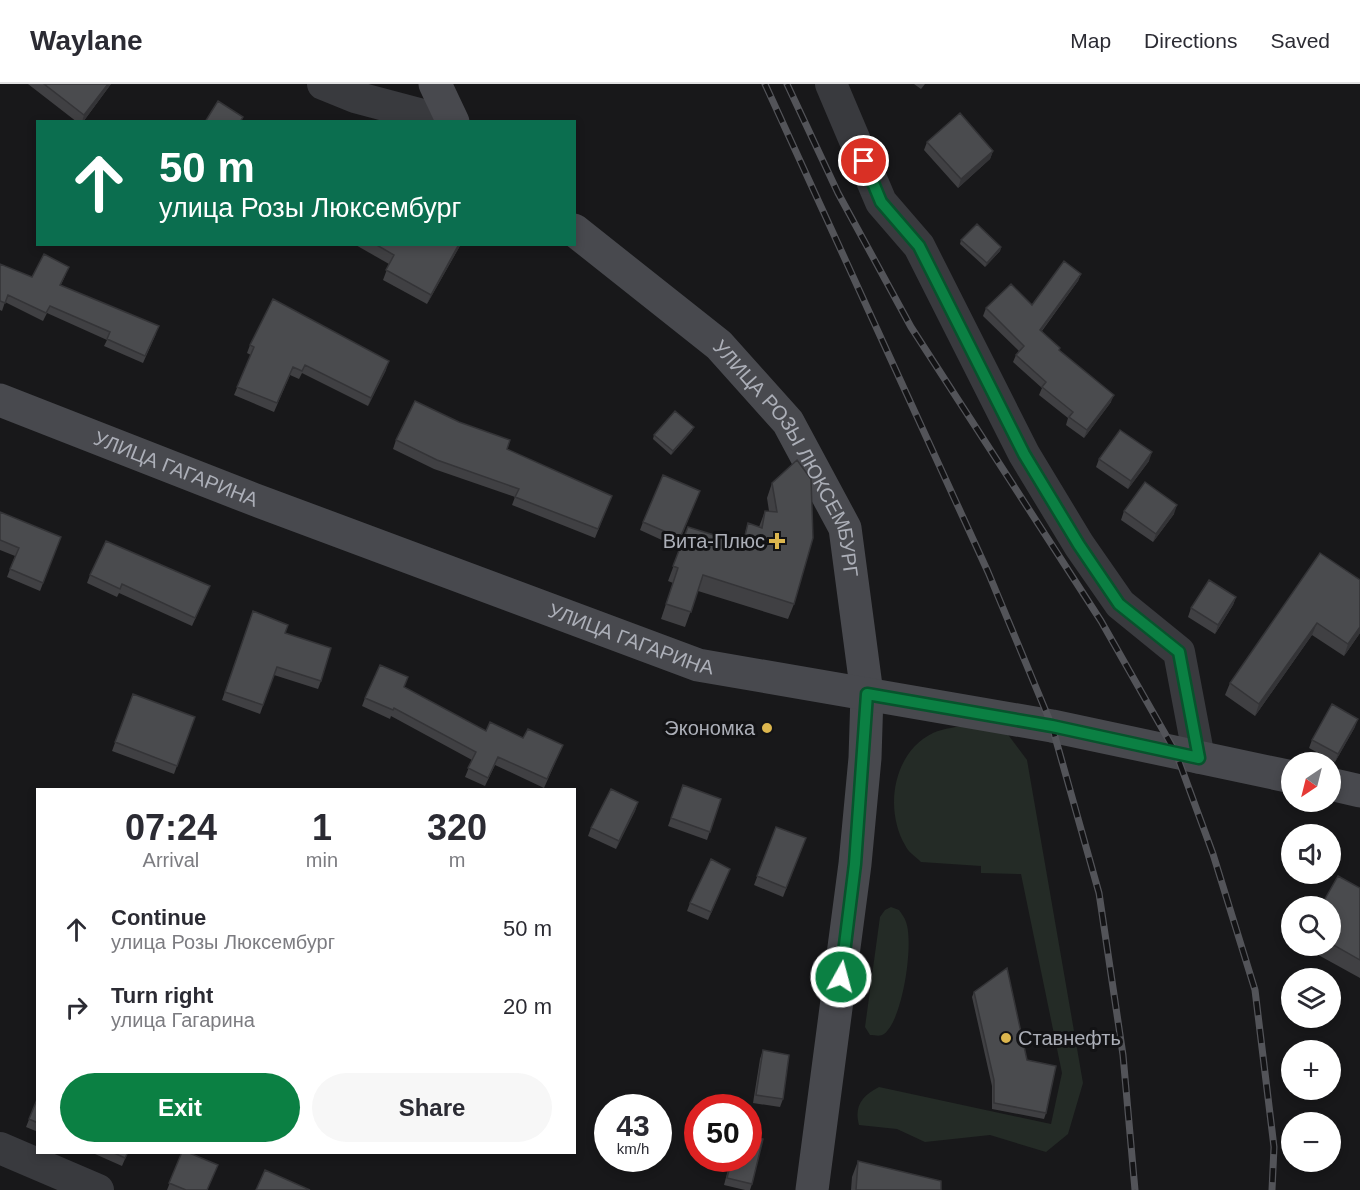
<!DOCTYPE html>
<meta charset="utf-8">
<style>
body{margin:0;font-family:Helvetica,sans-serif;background:#f7f7f7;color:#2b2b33;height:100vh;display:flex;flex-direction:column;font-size:22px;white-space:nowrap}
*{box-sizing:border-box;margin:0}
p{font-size:20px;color:#7c7c81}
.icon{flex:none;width:33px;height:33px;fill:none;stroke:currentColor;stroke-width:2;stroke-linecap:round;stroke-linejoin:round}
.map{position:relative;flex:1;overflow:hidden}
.panel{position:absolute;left:36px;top:704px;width:540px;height:366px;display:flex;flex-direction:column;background:#fff;border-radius:0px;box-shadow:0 3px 9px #0003}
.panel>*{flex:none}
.guide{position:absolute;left:36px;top:36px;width:540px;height:126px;border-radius:0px;box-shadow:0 3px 9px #0003;background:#0b6e4f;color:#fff;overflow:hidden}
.needle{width:39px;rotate:215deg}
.controls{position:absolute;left:1281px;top:668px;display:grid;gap:12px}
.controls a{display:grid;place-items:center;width:60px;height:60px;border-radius:50%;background:#fff;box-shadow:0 3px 9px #0003;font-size:30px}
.speed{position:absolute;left:594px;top:1010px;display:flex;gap:12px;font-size:30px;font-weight:700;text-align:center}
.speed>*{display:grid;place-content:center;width:78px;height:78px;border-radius:50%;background:#fff;box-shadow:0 3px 9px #0003;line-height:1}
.speed small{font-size:15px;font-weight:400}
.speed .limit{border:9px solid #d22;background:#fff;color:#111}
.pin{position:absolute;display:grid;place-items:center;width:51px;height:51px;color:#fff;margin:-26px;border:3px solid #fff;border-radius:50%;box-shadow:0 2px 6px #0007}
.me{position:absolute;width:66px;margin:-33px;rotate:7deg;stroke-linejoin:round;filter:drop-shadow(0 0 4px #0008)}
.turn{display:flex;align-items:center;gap:21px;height:126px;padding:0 24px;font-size:27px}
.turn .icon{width:78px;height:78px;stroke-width:2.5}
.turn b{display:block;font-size:42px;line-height:51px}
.eta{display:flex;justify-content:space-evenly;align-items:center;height:102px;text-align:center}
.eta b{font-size:36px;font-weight:800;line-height:42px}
.button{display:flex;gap:12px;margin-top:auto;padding:12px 24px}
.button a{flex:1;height:69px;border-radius:36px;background:#0b8043;color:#fff;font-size:24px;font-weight:800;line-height:69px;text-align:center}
.button a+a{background:#f7f7f7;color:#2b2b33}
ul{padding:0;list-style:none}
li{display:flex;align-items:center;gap:18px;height:78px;padding:0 24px}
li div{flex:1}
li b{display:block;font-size:22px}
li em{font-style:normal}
header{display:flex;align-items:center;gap:36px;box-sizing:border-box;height:84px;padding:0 30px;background:#fff;border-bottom:2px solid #e1e1e2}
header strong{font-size:28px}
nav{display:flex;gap:33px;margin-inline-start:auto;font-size:21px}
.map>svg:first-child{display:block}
</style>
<header>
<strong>Waylane</strong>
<nav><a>Map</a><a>Directions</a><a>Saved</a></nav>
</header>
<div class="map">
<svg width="1360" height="1106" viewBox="0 0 1360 1106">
<rect width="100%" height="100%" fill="#18181a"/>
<path fill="#242b26" d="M969 641 1006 648 1027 676 1083 999 1068 1050 1046 1068 990 1051 925 1058 897 1045 859 1041C854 1022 862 1012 879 1003L1051 1040 1062 989 1021 790 981 789V782L921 778C916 773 908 768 905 761 884 725 893 668 933 649 944 644 958 643 969 641Z
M891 823 899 826C901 829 905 834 906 838 914 859 903 936 884 950 880 953 875 951 870 951L865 943 880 833 885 826Z"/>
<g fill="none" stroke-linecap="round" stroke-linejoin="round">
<path stroke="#393a3e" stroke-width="32" d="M323 0 355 13 449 38
M831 0 881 118 919 162 1024 370 1079 461 1120 520 1179 568 1199 674
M0 1064 98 1106"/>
<g stroke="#48494e" stroke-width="33">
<path d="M435 0 453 38"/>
<path id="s1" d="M574 146 719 261 788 338 845 444 867 610 865 674 855 780 812 1106"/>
<path id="s2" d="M0 316 253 415 698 581 1052 642 1292 693"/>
<path d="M1330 700 1360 707"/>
</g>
<g stroke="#535459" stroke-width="7">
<path id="rail" d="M765 0 988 488 1052 642 1099 809 1123 971 1135 1106
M787 0 838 109 911 243 1101 537 1176 669 1213 770 1255 906 1274 1063 1272 1106"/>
</g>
<use href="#rail" stroke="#131315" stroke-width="4.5" stroke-dasharray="14" stroke-linecap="butt"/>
</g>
<path fill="#404043" d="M28 0H111L83 38H77Z
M914 0H925L921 5Z
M927 58 993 67 990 75 958 104 924 66Z
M961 156 1001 163 1000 167 985 183 960 160Z
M354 160H461L427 220 383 196 389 180Z
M0 180 32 193 66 190 61 201 156 250 143 279 104 262 107 256 47 229 43 237 5 218 2 227 0 226Z
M1081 190 1078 197 1042 247 1059 267 1111 318 1084 354 1066 341 1068 334 1039 311 1042 304 1013 278 1016 271 1019 267 983 232 986 224 1032 221Z
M250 261 386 286 368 322 302 289 299 295 290 291 274 328 234 311 251 271 247 269Z
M692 347 671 371 653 355 654 351Z
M396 356 507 365 612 412 595 454 512 421 515 413 434 385 393 365Z
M1099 375 1149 377 1128 405 1096 383Z
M772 399 794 520 788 535 698 507 685 543 661 535 673 499 668 497 688 443 742 460 748 439 759 443 765 427H769L767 414Z
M700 407 677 463 640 446 643 438Z
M1124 427 1174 430 1153 458 1121 436Z
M0 428 61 453 40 507 7 493 15 472 0 466Z
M90 491 210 502 192 542 119 509 117 513 87 499Z
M1360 496V549L1344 572 1312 551 1255 632 1225 611 1230 599Z
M1236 513 1233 521 1215 550 1188 533 1191 524Z
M253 527 285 549 321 597 318 605 274 591 260 630 222 616Z
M133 610 195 633 174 690 112 667Z
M365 614 486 647 563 661 544 704 495 681 485 702 465 693 472 676 391 632 390 635 362 622Z
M1355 643 1335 678 1309 664 1312 656Z
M683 701 721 715 707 756 668 742Z
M638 718 635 727 616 765 588 752 591 744Z
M776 743 806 754 783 813 754 801Z
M730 785 708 836 687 827 690 819Z
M1360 804V894L1302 862 1330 861V822Z
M974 908 1046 1029 1044 1035 992 1025V1002L972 913Z
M763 966 783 1015 780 1023 753 1019 760 975Z
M38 1013V1048L26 1043Z
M96 1068H128L122 1082 95 1070Z
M182 1068 208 1106H167Z
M731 1074H748L752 1100 750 1106H745L724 1101Z
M858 1077 941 1106H851L852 1093Z"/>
<path fill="#343437" d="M108 0H111L83 38H82L84 31Z
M993 67 990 75 958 104 961 95Z
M459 160H461L427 220 431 211Z
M1001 163 1000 167 985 183 987 179Z
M1081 190 1078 197 1037 253 1040 246Z
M389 277 386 286 368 322 371 314Z
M1114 311 1111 318 1084 354 1087 346Z
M694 343 692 347 671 371 673 367Z
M1152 368 1149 377 1128 405 1131 397Z
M1177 421 1174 430 1153 458 1156 450Z
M1236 513 1233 521 1215 550 1218 541Z
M1317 539 1312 551 1255 632 1259 620Z
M1360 543V549L1344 572 1348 560Z
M1358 635 1355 643 1335 678 1338 670Z
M638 718 635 727 616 765 619 757Z
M730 785 727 793 708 836 711 828Z"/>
<path fill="#4a4b4e" stroke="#343437" stroke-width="1.5" d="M44 0H108L84 31Z
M218 17 243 33 240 38H205Z
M960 29 993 67 961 95 927 58Z
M977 140 1001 163 987 179 961 156Z
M375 160H459L431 211 386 186 394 171Z
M44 170 69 183 60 201 159 242 145 272 107 255 110 248 50 222 46 229 8 211 5 219 0 217V180L32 193Z
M1064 177 1081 190 1040 246 1060 264 1059 266 1114 311 1087 346 1069 333 1073 328 1042 303 1046 298 1016 271 1024 262 986 224 1011 200 1032 221Z
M273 215 389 277 371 314 305 281 302 287 293 283 277 319 237 303 254 263 250 261Z
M415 317 459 338 510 356 507 365 612 412 598 445 515 413 519 405 437 376 396 356Z
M675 327 694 343 673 367 654 351Z
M1120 346 1152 368 1131 397 1099 375Z
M797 376 811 395 813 454 794 520 703 491 691 528 666 520 678 484 673 482 688 443 743 460 748 439 762 444 765 427 777 428 772 399Z
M663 391 700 407 680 454 643 438Z
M1145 398 1177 421 1156 450 1124 427Z
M0 428 61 453 43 499 10 485 19 464 0 456Z
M106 457 210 502 195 534 122 500 120 505 90 491Z
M1320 469 1360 496V543L1348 560 1317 539 1259 620 1230 599Z
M1209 496 1236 513 1218 541 1191 524Z
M253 527 288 541 285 549 331 564 321 597 277 583 263 621 225 608Z
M380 581 408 593 404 603 486 647 490 638 523 654 528 645 563 661 547 695 498 673 488 694 468 684 476 668 394 624 393 626 365 614Z
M133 610 195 633 177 682 115 658Z
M1332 620 1358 635 1338 670 1312 656Z
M683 701 721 715 710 748 671 734Z
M611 705 638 718 619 757 591 744Z
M776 743 806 754 786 804 757 792Z
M711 775 730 785 711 828 690 819Z
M1338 792 1360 804V876L1330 859V822H1321Z
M1007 884 1027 976 1056 982 1046 1029 994 1019V996L974 908Z
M763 966 789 971 783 1015 756 1011Z
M38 1013V1039L29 1035Z
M748 1051 763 1055 752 1100 727 1094 732 1074H748Z
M112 1068H128L125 1074Z
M182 1068H187L218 1081 207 1106H186L169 1099Z
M858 1077 941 1097V1106H856Z
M265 1086 310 1106H256Z"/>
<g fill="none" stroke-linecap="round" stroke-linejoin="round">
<g stroke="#07532c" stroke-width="15">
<path id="route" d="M841 893 855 780 867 610 1052 642 1199 674 1179 568 1119 520 1079 461 1024 370 919 162 881 118 864 77"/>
</g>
<use href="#route" stroke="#0b8043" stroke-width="10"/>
</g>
<g fill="#dcb64e" stroke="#131315" stroke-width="2">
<path d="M774 448h6v6h6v6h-6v6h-6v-6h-6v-6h6z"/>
<circle cx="767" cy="644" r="6"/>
<circle cx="1006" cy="954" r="6"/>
</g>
<g text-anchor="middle" stroke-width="6" stroke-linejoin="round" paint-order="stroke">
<g font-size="20" fill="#acafb8" stroke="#131315">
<text dy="7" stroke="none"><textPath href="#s1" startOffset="320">УЛИЦА РОЗЫ ЛЮКСЕМБУРГ</textPath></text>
<text dy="7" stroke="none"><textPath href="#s2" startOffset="189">УЛИЦА ГАГАРИНА</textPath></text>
<text dy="7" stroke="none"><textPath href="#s2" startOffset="675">УЛИЦА ГАГАРИНА</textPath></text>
</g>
<g font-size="20" fill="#acafb8" stroke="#131315" text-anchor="end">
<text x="765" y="464">Вита-Плюс</text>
<text x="755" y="651">Экономка</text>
<text x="1018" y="961" text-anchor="start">Ставнефть</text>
</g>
</g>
</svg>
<div class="controls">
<a><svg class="needle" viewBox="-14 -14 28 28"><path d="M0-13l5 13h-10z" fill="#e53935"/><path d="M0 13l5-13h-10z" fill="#7c7c81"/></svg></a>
<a><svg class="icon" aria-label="sound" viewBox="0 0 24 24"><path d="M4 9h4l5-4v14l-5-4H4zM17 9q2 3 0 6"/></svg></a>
<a><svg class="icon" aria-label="search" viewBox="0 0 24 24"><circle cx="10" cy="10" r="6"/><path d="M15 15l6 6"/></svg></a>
<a><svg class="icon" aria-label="layers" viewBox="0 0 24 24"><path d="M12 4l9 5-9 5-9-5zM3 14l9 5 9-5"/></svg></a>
<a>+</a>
<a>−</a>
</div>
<div class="speed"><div>43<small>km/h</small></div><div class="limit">50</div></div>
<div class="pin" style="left:864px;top:77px;background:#d93025"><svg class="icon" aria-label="arrive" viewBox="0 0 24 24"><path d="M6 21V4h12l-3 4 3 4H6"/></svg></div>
<svg class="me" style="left:841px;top:893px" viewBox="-20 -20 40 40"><circle r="17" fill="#0b8043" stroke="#fff" stroke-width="3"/><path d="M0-11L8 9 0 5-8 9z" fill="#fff"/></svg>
<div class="guide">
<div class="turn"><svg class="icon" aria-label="ahead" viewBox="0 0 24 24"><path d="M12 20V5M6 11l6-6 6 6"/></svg><div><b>50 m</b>улица Розы Люксембург</div></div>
</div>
<section class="panel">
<div class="eta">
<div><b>07:24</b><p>Arrival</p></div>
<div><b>1</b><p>min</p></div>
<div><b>320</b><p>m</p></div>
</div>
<ul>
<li><svg class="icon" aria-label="ahead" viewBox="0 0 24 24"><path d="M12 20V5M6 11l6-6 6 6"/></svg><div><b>Continue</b><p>улица Розы Люксембург</p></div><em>50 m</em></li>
<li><svg class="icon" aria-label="right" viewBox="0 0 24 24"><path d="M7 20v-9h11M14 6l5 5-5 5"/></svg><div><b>Turn right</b><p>улица Гагарина</p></div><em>20 m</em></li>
</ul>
<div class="button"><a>Exit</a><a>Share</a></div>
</section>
</div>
